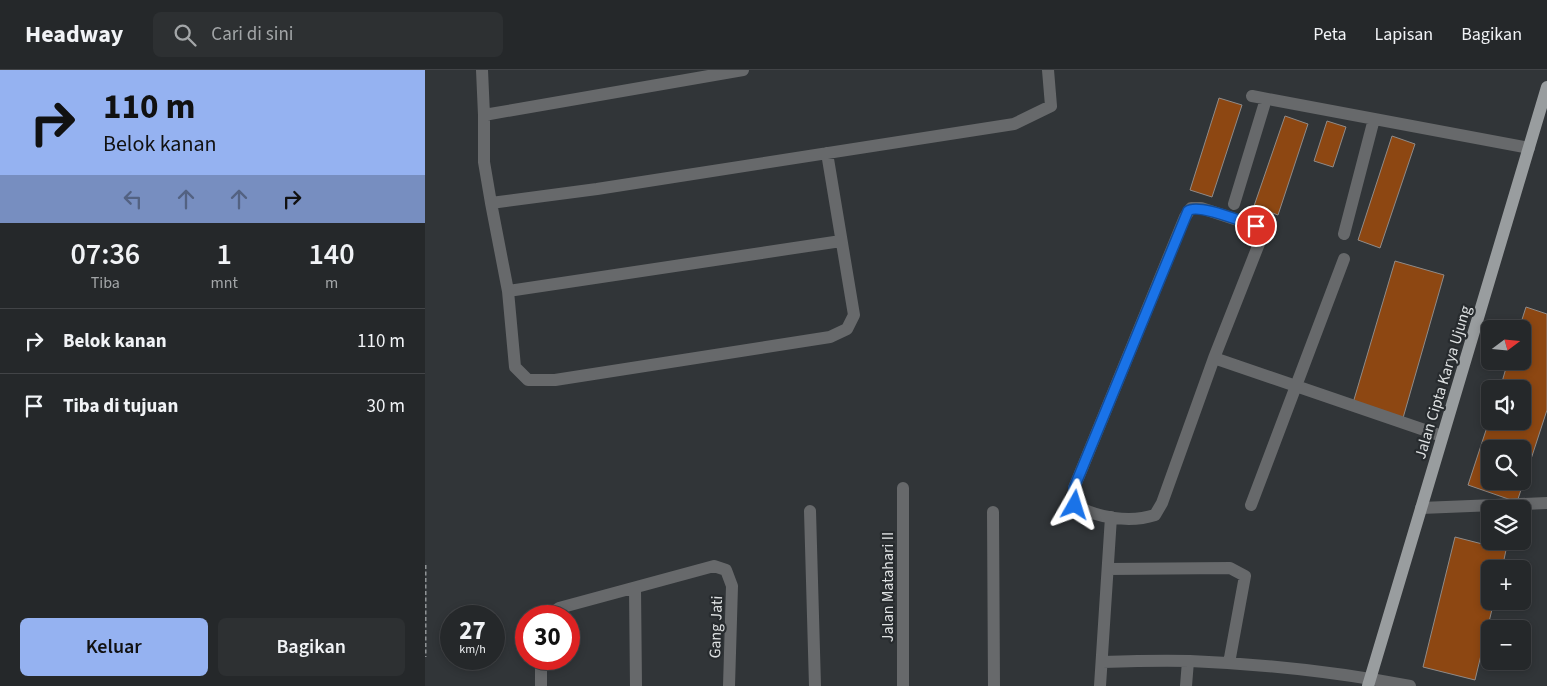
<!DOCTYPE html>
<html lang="id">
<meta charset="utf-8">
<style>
body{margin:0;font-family:"Source Sans 3",sans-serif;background:#2d3032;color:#f1f3f6;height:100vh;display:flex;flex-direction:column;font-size:19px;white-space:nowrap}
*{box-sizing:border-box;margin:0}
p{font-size:16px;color:#a3a6a8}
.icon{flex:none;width:28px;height:28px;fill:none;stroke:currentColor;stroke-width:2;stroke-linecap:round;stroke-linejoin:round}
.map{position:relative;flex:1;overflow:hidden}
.side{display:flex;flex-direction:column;background:#25282a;width:425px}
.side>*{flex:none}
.guide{background:#95b2f1;color:#111;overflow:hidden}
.needle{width:32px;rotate:74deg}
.fabs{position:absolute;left:1056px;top:250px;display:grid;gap:10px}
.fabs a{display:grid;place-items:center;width:50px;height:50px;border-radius:8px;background:#25282a;box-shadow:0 2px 8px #0003,0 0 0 1px #424447;font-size:25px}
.speed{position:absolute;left:15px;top:535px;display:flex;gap:10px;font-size:25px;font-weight:700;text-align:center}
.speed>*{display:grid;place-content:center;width:65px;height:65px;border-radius:50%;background:#25282a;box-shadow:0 2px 8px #0003,0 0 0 1px #424447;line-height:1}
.speed small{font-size:12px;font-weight:400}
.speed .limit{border:8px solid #d22;background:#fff;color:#111}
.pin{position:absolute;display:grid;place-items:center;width:42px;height:42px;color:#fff;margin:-21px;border:2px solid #fff;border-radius:50%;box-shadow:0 1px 5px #0007}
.me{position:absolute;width:55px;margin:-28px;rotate:6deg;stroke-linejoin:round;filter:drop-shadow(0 0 4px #0008)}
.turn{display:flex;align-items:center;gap:18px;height:105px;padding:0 20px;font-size:22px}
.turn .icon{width:65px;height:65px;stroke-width:2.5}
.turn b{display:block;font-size:35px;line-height:42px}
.lanes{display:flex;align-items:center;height:48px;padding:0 20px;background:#0003;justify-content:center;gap:25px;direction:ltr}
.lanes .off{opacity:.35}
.eta{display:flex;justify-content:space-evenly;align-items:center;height:85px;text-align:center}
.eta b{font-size:30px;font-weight:600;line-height:35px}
.action{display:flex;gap:10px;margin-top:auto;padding:10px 20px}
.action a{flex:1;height:58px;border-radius:8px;background:#95b2f1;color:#111;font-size:20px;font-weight:600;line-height:58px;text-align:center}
.action a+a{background:#2d3032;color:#f1f3f6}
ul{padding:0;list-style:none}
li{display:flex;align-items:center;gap:15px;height:65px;padding:0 20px;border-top:1px solid #424447}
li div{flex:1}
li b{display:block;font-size:19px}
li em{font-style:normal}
header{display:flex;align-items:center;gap:30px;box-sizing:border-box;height:70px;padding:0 25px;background:#25282a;border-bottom:1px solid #424447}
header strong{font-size:24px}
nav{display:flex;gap:28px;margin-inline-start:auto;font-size:18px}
.search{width:350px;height:45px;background:#2d3032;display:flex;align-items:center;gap:12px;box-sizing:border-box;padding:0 18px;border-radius:8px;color:#a3a6a8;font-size:19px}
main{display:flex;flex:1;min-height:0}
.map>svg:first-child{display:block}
</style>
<header>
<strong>Headway</strong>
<div class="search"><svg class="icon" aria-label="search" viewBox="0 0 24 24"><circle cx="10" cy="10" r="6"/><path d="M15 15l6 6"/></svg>Cari di sini</div>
<nav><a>Peta</a><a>Lapisan</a><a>Bagikan</a></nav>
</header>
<main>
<section class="side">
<div class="guide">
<div class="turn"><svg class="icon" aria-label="right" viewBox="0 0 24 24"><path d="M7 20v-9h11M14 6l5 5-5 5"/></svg><div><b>110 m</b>Belok kanan</div></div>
<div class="lanes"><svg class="icon off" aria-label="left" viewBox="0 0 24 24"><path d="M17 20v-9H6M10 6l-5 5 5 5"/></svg><svg class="icon off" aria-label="ahead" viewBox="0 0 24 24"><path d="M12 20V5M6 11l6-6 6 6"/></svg><svg class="icon off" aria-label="ahead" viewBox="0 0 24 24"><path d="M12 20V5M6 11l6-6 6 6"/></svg><svg class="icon" aria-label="right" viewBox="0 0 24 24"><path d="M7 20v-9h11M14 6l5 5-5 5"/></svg></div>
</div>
<div class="eta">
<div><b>07:36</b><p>Tiba</p></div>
<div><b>1</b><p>mnt</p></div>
<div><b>140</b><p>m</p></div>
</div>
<ul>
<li><svg class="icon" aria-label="right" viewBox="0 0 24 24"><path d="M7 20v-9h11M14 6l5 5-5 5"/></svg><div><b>Belok kanan</b></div><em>110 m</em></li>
<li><svg class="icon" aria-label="arrive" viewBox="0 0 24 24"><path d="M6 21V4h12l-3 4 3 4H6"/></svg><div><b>Tiba di tujuan</b></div><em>30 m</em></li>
</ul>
<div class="action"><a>Keluar</a><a>Bagikan</a></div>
</section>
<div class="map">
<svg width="1122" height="616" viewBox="0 0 1122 616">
<rect width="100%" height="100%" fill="#313538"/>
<path fill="#8d4712" stroke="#908b88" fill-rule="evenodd" d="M794 28 817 35 787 127 765 120Z
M860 46 883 54 853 145 829 136Z
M902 51 921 57 908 97 889 91Z
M967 66 990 74 955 178 933 170Z
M970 191 1019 205 978 348 928 333Z
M1101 237 1122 244V340L1092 432 1043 415 1065 348V351H1098V319H1075L1083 291H1098V259H1094ZM1065 379H1098V411H1065Z
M1030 467 1081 480 1077 499H1065V531H1069L1050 610 998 597Z"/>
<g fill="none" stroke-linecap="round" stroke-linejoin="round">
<path stroke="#8f9395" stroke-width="3" stroke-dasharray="4 2.5" stroke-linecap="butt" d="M0 495V587"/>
<path stroke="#67696b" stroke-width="12" d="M57 0 59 45
M318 0 59 45V92L66 133 172 119 589 54 626 36 623 0
M827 26 1104 78
M66 133 83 221 90 297 103 310H130L405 267 422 259 429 245 402 83
M809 134 841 29
M766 138H776L831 156 835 159 837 166 789 288 737 433 730 445C705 453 672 448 650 435L649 418 760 147Z
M919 164 949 49
M83 221 416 171
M789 288 1017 366
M478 418V616
M826 435 919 189
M996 438 1122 433
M385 441 390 616
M568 442 569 616
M683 499 805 498 820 506 804 593
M210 518 211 616
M123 546 134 538 289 496 301 500 307 516 304 616
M677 592C706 591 736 590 765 591 838 594 913 602 985 616
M116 616V589
M675 616 686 447
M761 616 763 591"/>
<path stroke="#999d9f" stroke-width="12" d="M943 616 1122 17"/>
</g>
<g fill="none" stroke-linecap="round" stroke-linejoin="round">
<g stroke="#114b97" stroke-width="12">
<path id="route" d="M650 435 649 418 763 141C773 133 817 152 831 156"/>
</g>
<use href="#route" stroke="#1a73e8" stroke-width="9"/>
</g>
<g text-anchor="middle" stroke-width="4.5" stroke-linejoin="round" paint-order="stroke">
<g font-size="16" fill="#dee1e2" stroke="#272b2e">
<text transform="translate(1017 312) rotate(-73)" y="6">Jalan Cipta Karya Ujung</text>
<text transform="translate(462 517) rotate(-90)" y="6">Jalan Matahari II</text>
<text transform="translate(290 557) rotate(-88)" y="6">Gang Jati</text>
</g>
</g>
</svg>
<div class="fabs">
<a><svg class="needle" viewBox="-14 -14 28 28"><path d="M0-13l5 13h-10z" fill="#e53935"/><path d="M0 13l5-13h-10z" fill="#a3a6a8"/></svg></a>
<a><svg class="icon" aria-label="sound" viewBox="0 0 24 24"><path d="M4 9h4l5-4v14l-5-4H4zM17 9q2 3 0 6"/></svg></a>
<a><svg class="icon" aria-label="search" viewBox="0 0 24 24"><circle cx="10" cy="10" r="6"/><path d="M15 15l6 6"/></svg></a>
<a><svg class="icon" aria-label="layers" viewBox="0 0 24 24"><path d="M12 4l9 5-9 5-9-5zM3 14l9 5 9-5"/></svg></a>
<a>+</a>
<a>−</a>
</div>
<div class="speed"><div>27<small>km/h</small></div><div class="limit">30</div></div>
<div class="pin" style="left:831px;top:156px;background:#d93025"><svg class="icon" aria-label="arrive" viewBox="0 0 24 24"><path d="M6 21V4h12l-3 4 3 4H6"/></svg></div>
<svg class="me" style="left:650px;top:435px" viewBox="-20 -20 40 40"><path d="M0-17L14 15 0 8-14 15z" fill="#1a73e8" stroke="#fff" stroke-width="4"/></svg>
</div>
</main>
